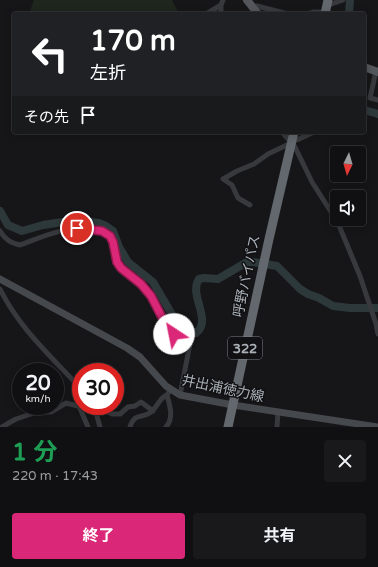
<!DOCTYPE html>
<html lang="ja">
<meta charset="utf-8">
<style>
body{margin:0;font-family:"Varela Round","Noto Sans JP",sans-serif;background:#19191b;color:#f1f3f6;height:100vh;display:flex;flex-direction:column;font-size:15px;white-space:nowrap}
*{box-sizing:border-box;margin:0}
p{font-size:13px;color:#9c9d9f}
.icon{flex:none;width:22px;height:22px;fill:none;stroke:currentColor;stroke-width:2;stroke-linecap:round;stroke-linejoin:round}
.map{position:relative;height:427px;overflow:hidden}
.side{display:flex;flex-direction:column;background:#101012;flex:1}
.side>*{flex:none}
.banner{position:absolute;left:12px;top:12px;width:354px;height:122px;border-radius:4px;box-shadow:0 2px 10px #0003,0 0 0 1px #303032;background:#202124;color:#fff;overflow:hidden}
.needle{width:26px;rotate:185deg}
.tools{position:absolute;left:330px;top:146px;display:grid;gap:8px}
.tools a{display:grid;place-items:center;width:36px;height:36px;border-radius:4px;background:#101012;box-shadow:0 2px 10px #0003,0 0 0 1px #303032;font-size:20px}
.speed{position:absolute;left:12px;top:363px;display:flex;gap:8px;font-size:20px;font-weight:700;text-align:center}
.speed>*{display:grid;place-content:center;width:52px;height:52px;border-radius:50%;background:#101012;box-shadow:0 2px 10px #0003,0 0 0 1px #303032;line-height:1}
.speed small{font-size:10px;font-weight:400}
.speed .limit{border:6px solid #d22;background:#fff;color:#111}
.pin{position:absolute;display:grid;place-items:center;width:34px;height:34px;color:#fff;margin:-17px;border:2px solid #fff;border-radius:50%;box-shadow:0 1px 4px #0007}
.me{position:absolute;width:44px;margin:-22px;rotate:326deg;stroke-linejoin:round;filter:drop-shadow(0 0 3px #0008)}
.turn{display:flex;align-items:center;gap:14px;height:84px;padding:0 12px;font-size:18px}
.turn .icon{width:52px;height:52px;stroke-width:2.5}
.turn b{display:block;font-size:28px;line-height:34px}
.then{display:flex;align-items:center;height:38px;padding:0 12px;background:#0003;gap:8px;font-size:15px}
.round{display:grid;place-items:center;flex:none;width:42px;height:42px;border-radius:4px;background:#19191b}
.overview{display:flex;align-items:center;justify-content:space-between;height:68px;padding:0 12px}
h1{font-size:24px;font-weight:700;line-height:30px;color:#1e9e55}
.button{display:flex;gap:8px;margin-top:auto;padding:8px 12px}
.button a{flex:1;height:46px;border-radius:4px;background:#db2777;color:#fff;font-size:16px;font-weight:700;line-height:46px;text-align:center}
.button a+a{background:#19191b;color:#f1f3f6}
.map>svg:first-child{display:block}
</style>
<div class="map">
<svg width="378" height="427" viewBox="0 0 378 427">
<rect width="100%" height="100%" fill="#161618"/>
<path fill="#1f261e" d="M34 0H172L179 14H29Z"/>
<g fill="none" stroke-linecap="round" stroke-linejoin="round">
<path stroke="#2d383b" stroke-width="8" d="M349 14 350 0
M364 110 378 114
M0 211 8 225 22 231 43 225 76 220 99 223 106 226 113 231 119 247 128 262 153 282 177 323 188 331 196 333C213 320 188 295 199 279L204 278 218 279 247 262H253L277 266 300 289 308 294 319 298 333 306 350 308H378"/>
<path stroke="#37393d" stroke-width="5" d="M326 6 343 0
M252 7 257 6 288 14
M206 14 221 5 223 0
M221 14V5
M307 14 314 12H320
M376 71 370 98 378 100
M282 132 295 147 312 182 338 223 360 276 376 324 378 334
M297 140 314 132
M250 205 238 198 232 185 223 179 237 171 254 164 268 154 291 143
M0 231C5 239 10 243 20 245 45 236 67 225 94 230 100 231 106 232 110 237 116 245 113 256 118 263 124 273 136 278 143 286 155 300 162 324 174 335 179 339 185 341 190 344L180 395
M0 289C19 328 52 357 81 389
M79 406 88 427
M94 406 112 414H120L128 407 135 406 141 402 153 411
M94 406 100 427
M2 427 16 419 37 412H51L66 403 82 407 91 406
M130 427C135 411 143 420 152 411 158 406 160 397 167 395
M166 427C174 418 170 406 167 395L169 392
M277 427 278 412"/>
<path stroke="#45494d" stroke-width="7" d="M0 279 127 348 140 357 166 386 180 395 233 405 378 427"/>
<path stroke="#53575c" stroke-width="8" d="M247 0 258 14
M364 67 378 72"/>
<path stroke="#63686e" stroke-width="9" d="M325 14 328 0
M228 427 269 239 294 132"/>
</g>
<g fill="none" stroke-linecap="round" stroke-linejoin="round">
<g stroke="#8e194d" stroke-width="10">
<path id="route" d="M77 228 102 231 110 236 113 242 117 262 121 268 141 284 151 296 165 323 174 334"/>
</g>
<use href="#route" stroke="#db2777" stroke-width="7"/>
</g>
<g text-anchor="middle" stroke-width="3" stroke-linejoin="round" paint-order="stroke">
<rect fill="#111113" stroke="#7b8086" stroke-width="1" x="228" y="337" width="34" height="22" rx="3"/>
<g font-size="13" font-weight="bold" fill="#a9b0b7">
<text x="245" y="353">322</text>
</g>
<g font-size="14" fill="#a9b0b7" stroke="#111113">
<text transform="translate(246 276) rotate(-78)" y="5">呼野バイパス</text>
<text transform="translate(223 388) rotate(12)" y="5">井出浦徳力線</text>
</g>
</g>
</svg>
<div class="tools">
<a><svg class="needle" viewBox="-14 -14 28 28"><path d="M0-13l5 13h-10z" fill="#e53935"/><path d="M0 13l5-13h-10z" fill="#9c9d9f"/></svg></a>
<a><svg class="icon" aria-label="sound" viewBox="0 0 24 24"><path d="M4 9h4l5-4v14l-5-4H4zM17 9q2 3 0 6"/></svg></a>
</div>
<div class="speed"><div>20<small>km/h</small></div><div class="limit">30</div></div>
<div class="pin" style="left:77px;top:228px;background:#d93025"><svg class="icon" aria-label="arrive" viewBox="0 0 24 24"><path d="M6 21V4h12l-3 4 3 4H6"/></svg></div>
<svg class="me" style="left:174px;top:334px" viewBox="-20 -20 40 40"><circle r="19" fill="#fff"/><path d="M0-13L10 11 0 6-10 11z" fill="#db2777"/></svg>
<div class="banner">
<div class="turn"><svg class="icon" aria-label="left" viewBox="0 0 24 24"><path d="M17 20v-9H6M10 6l-5 5 5 5"/></svg><div><b>170 m</b>左折</div></div>
<div class="then">その先<svg class="icon" aria-label="arrive" viewBox="0 0 24 24"><path d="M6 21V4h12l-3 4 3 4H6"/></svg></div>
</div>
</div>
<section class="side">
<div class="overview"><div><h1>1 分</h1><p>220 m · 17:43</p></div><a class="round"><svg class="icon" aria-label="close" viewBox="0 0 24 24"><path d="M6 6l12 12M18 6L6 18"/></svg></a></div>
<div class="button"><a>終了</a><a>共有</a></div>
</section>
